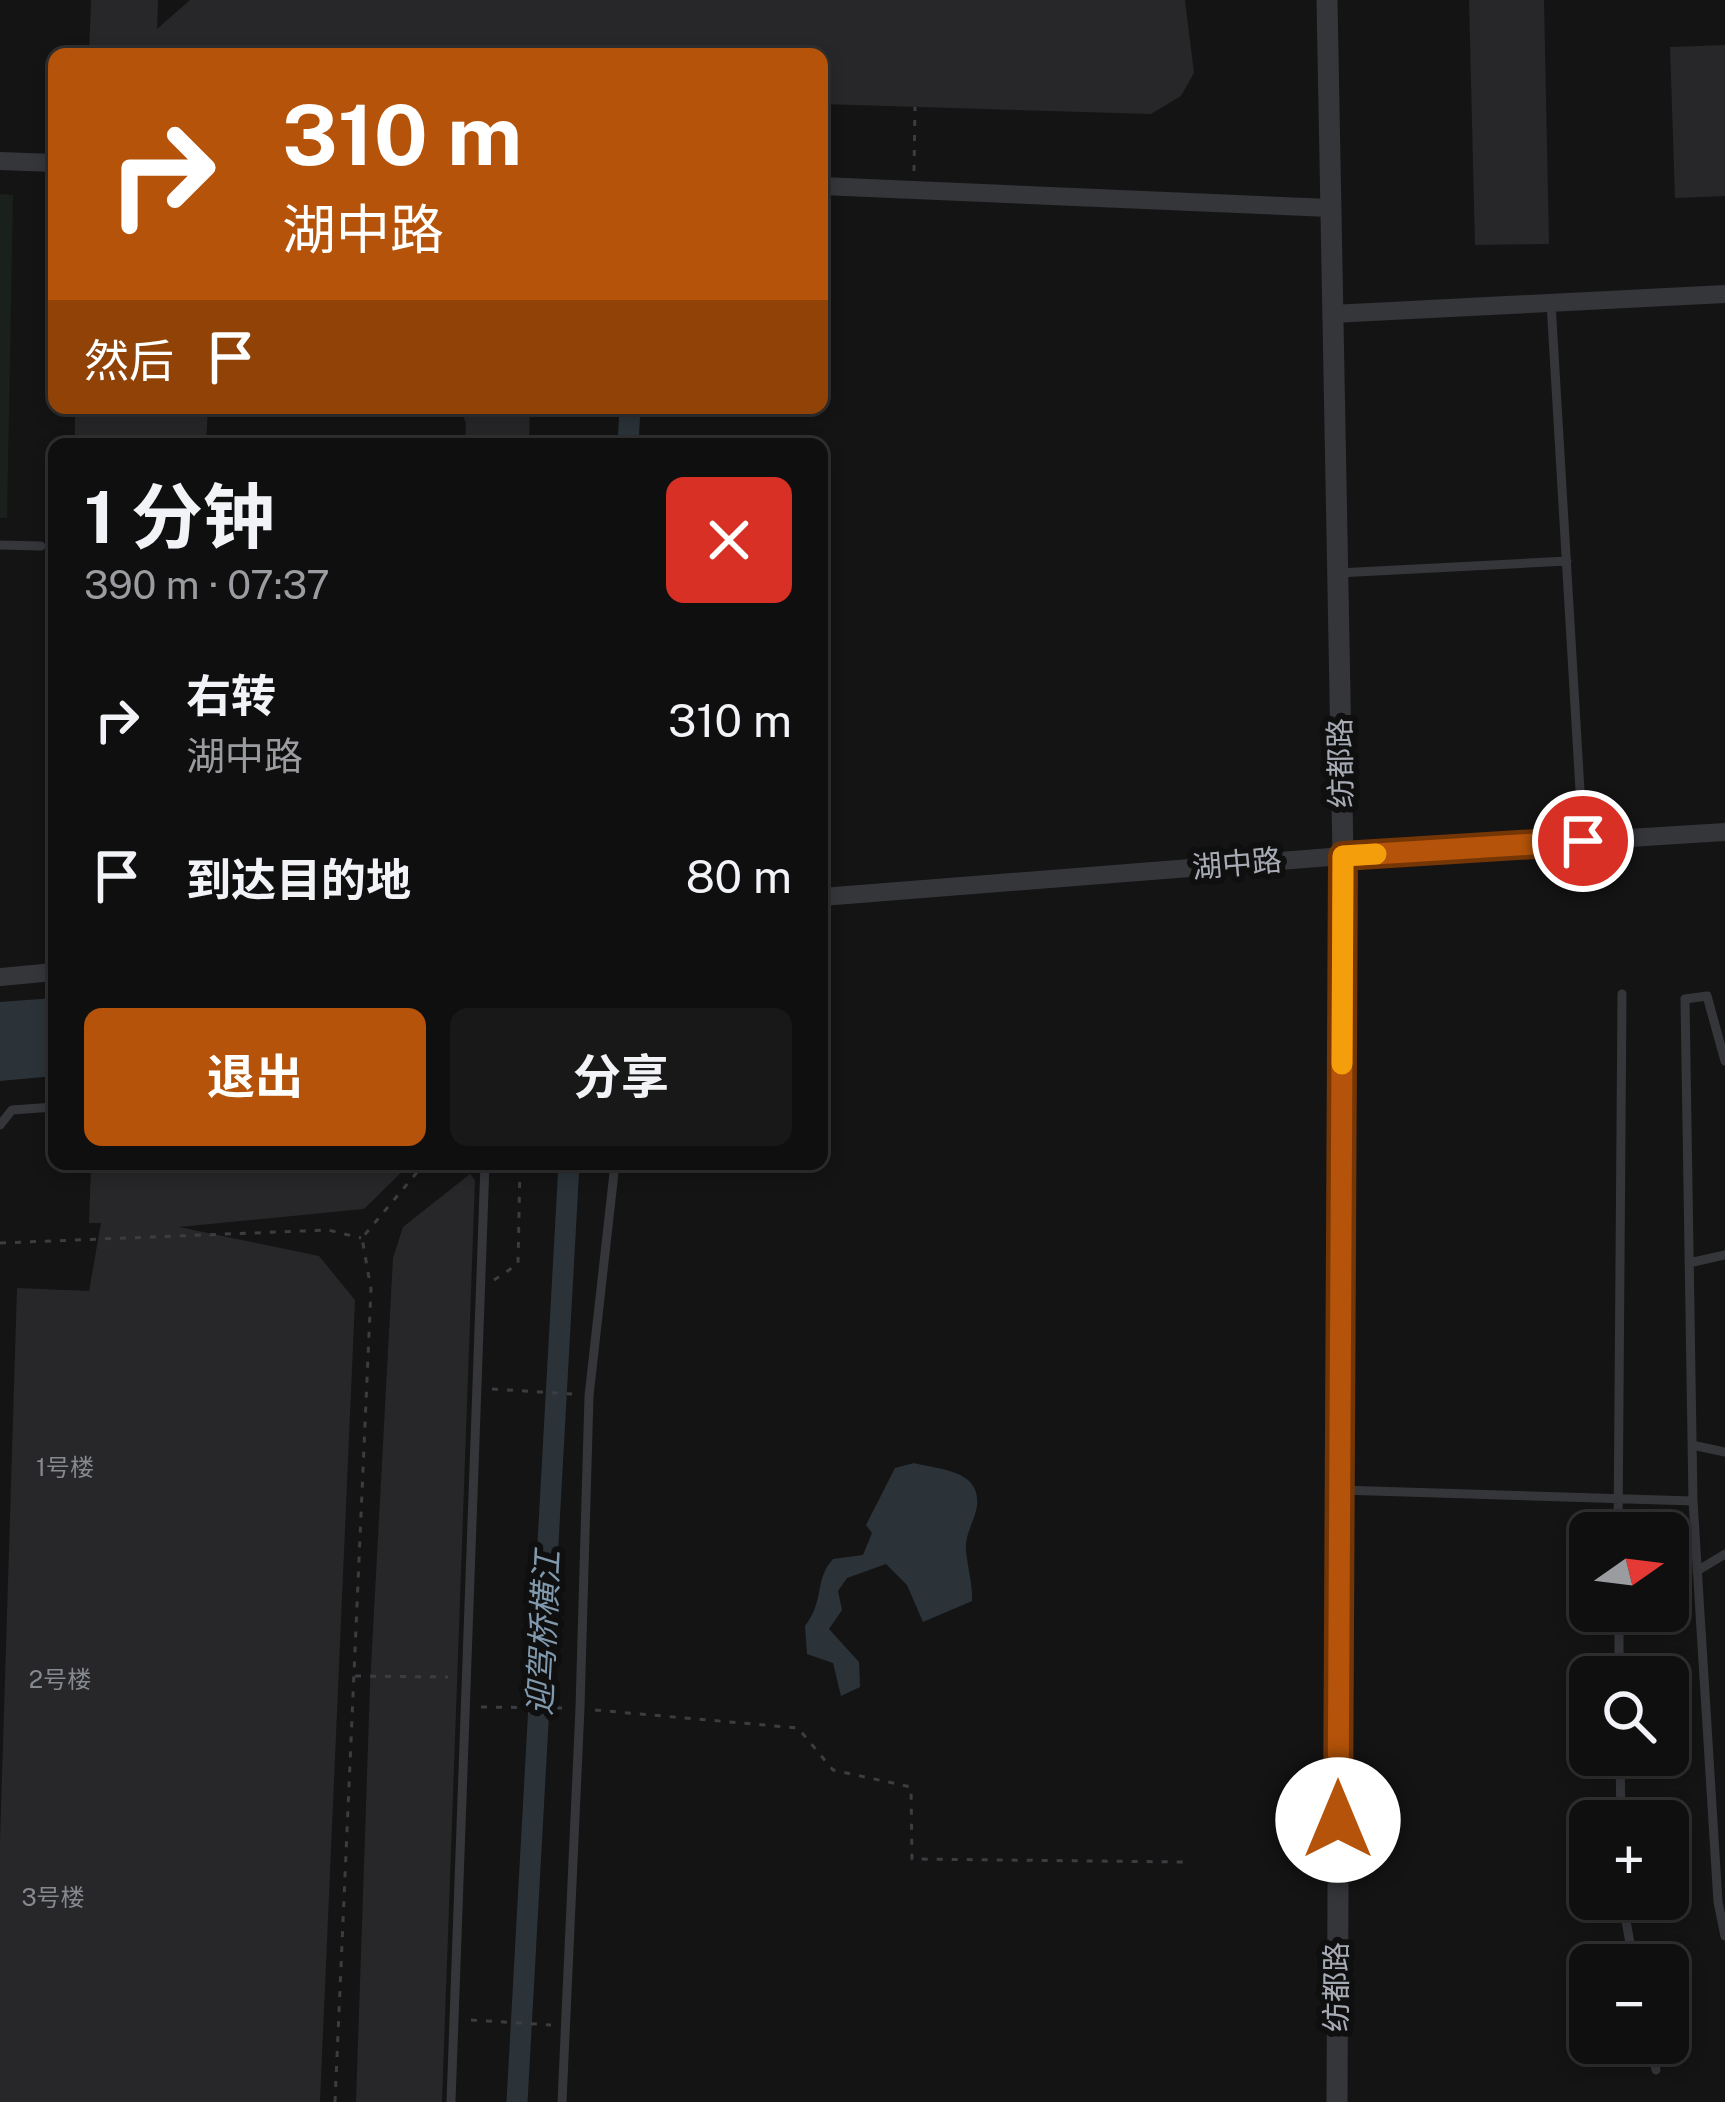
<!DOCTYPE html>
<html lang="zh">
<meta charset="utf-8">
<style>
body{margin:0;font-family:"Public Sans","Noto Sans SC",sans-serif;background:#181819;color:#f1f3f6;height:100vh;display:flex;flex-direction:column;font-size:45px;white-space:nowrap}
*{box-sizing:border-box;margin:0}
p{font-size:39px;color:#9b9c9f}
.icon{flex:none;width:66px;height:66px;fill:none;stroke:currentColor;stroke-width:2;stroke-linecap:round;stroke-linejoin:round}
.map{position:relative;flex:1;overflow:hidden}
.side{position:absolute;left:48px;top:438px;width:780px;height:732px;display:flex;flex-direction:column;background:#0f0f10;border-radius:18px;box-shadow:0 6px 18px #0003,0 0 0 3px #2f2f30}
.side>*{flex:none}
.top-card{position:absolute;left:48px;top:48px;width:780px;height:366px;border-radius:18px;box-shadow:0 6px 18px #0003,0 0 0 3px #2f2f30;background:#b45309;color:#fff;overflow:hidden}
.needle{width:78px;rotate:76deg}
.buttons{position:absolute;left:1569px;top:1512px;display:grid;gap:24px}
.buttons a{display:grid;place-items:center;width:120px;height:120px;border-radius:18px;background:#0f0f10;box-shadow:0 6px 18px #0003,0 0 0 3px #2f2f30;font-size:60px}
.pin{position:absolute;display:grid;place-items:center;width:102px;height:102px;color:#fff;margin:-51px;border:6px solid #fff;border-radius:50%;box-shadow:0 3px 12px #0007}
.me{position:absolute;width:132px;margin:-66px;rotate:0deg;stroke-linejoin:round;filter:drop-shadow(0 0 9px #0008)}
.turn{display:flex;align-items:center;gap:42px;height:252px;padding:0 36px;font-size:54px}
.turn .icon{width:156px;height:156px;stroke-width:2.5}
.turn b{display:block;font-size:84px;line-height:102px}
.then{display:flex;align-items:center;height:114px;padding:0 36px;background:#0003;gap:24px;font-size:45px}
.round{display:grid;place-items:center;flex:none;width:126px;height:126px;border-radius:18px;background:#181819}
.headline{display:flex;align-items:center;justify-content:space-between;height:204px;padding:0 36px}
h1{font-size:72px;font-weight:700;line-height:90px}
.action{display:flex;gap:24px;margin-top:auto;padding:24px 36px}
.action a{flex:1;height:138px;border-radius:18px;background:#b45309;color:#fff;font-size:48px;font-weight:700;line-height:138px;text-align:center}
.action a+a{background:#181819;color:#f1f3f6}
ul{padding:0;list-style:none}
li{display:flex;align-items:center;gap:36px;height:156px;padding:0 36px}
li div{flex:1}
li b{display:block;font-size:45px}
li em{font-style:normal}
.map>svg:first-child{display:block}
</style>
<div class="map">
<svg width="1725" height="2102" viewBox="0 0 1725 2102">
<rect width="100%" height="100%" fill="#141415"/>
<path fill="#1a201b" d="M0 194 13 195 7 518H0Z"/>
<path fill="#2b3338" d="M54 998V1076L0 1081V1002Z
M914 1463C941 1470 981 1470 977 1506 975 1519 967 1531 966 1544 965 1559 973 1581 972 1601L923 1622 907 1585 886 1564 847 1578 838 1591 842 1610 829 1629 859 1662 860 1687 841 1696 833 1663 807 1654 805 1626C825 1600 814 1580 833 1559L863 1555 872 1533 866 1525 895 1468Z"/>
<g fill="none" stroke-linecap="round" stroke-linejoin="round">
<path stroke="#2b3338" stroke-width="21" d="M628 444 630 408
M517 2102 569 1164"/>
</g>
<path fill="#272729" d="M91 0H158L157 29 190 0H1185L1194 73 1181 96 1151 114 822 104V54H89Z
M1469 0H1544L1549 244 1475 245Z
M1725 45V196L1675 198 1670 47Z
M75 408H208L206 444H75Z
M459 408H530L529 444H465L466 423Z
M91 1164H410L364 1209 179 1227 319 1256 355 1300 320 2102H0V1842L17 1288 89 1291 101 1223H89Z
M470 1174 475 1180 442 2102H356L370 1686 393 1258 403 1227Z"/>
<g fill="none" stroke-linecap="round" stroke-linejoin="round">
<path stroke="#3b3d41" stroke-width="3" stroke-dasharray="6 9" stroke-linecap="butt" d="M914 171 915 107
M0 1243 328 1230 361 1238
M494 1280 518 1264 520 1164
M492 1389 572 1394
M355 1676 448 1677
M481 1707 567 1708
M595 1710 798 1728 833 1770 911 1787 912 1859 1186 1862
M471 2020 551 2025
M335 2102 371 1289 362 1238 424 1164"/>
<path stroke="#35363a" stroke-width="9" d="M1551 303 1583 841
M0 545 41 546
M1338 573 1567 561
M1725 1061 1707 996 1685 999 1693 1501 1718 1902 1725 1936
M0 1125 12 1110 54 1107
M1689 1263 1725 1255
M1692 1445 1725 1452
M1340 1490 1693 1501
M1618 1533 1622 994
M1697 1571 1725 1554
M1619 1611V1677
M1620 1755 1621 1821
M1622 1899 1634 1965
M1651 2043 1656 2070
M451 2102 485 1164
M562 2102 580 1708 589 1396 615 1164"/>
<path stroke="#35363a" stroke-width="18" d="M0 161 54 163
M822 186 1330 208
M1332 314 1725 294
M822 897 1343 856 1725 832
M0 977 54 972"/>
<path stroke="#35363a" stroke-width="21" d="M1327 0 1343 856 1337 2102"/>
</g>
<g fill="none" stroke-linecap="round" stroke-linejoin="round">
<g stroke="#753606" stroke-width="30">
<path id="route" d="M1338 1820 1343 856 1583 841"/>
</g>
<use href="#route" stroke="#b45309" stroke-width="21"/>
<path stroke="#f59e0b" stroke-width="21" d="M1342 1064 1343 856 1376 854"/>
</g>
<g text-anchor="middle" stroke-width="12" stroke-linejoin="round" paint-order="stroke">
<g font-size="24" fill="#868990">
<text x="65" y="1476">1号楼</text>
<text x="60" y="1688">2号楼</text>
<text x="53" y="1906">3号楼</text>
</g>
<g font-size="30" fill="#a7abb4" stroke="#0f0f10">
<text transform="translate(1341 763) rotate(-91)" y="10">纺都路</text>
<text transform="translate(1237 864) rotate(-5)" y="10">湖中路</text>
<text transform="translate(1337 1987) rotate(-90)" y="10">纺都路</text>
</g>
<g font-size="33" font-style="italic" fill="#8199ac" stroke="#0f0f10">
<text transform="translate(543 1633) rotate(-87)" y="12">迎驾桥横江</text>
</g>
</g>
</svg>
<div class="buttons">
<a><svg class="needle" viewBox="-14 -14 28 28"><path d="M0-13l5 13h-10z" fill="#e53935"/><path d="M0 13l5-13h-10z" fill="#9b9c9f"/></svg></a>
<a><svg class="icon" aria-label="search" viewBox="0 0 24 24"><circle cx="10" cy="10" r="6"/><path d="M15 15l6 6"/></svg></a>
<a>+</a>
<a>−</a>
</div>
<div class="pin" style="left:1583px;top:841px;background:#d93025"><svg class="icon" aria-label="arrive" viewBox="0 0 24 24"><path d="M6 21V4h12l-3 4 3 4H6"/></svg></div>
<svg class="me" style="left:1338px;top:1820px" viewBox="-20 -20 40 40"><circle r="19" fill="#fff"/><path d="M0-13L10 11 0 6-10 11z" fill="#b45309"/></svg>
<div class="top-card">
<div class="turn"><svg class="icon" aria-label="right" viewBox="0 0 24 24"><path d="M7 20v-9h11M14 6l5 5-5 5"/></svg><div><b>310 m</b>湖中路</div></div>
<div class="then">然后<svg class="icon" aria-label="arrive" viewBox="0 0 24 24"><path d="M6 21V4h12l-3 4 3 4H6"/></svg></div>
</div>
<section class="side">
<div class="headline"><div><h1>1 分钟</h1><p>390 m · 07:37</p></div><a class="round" style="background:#d93025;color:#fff"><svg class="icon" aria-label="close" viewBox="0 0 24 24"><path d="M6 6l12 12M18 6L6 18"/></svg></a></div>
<ul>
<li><svg class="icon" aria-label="right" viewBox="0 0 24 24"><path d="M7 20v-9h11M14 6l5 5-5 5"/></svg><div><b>右转</b><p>湖中路</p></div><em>310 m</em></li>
<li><svg class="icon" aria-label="arrive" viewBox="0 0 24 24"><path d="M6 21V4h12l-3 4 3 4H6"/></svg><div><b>到达目的地</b></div><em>80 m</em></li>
</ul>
<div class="action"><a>退出</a><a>分享</a></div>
</section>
</div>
